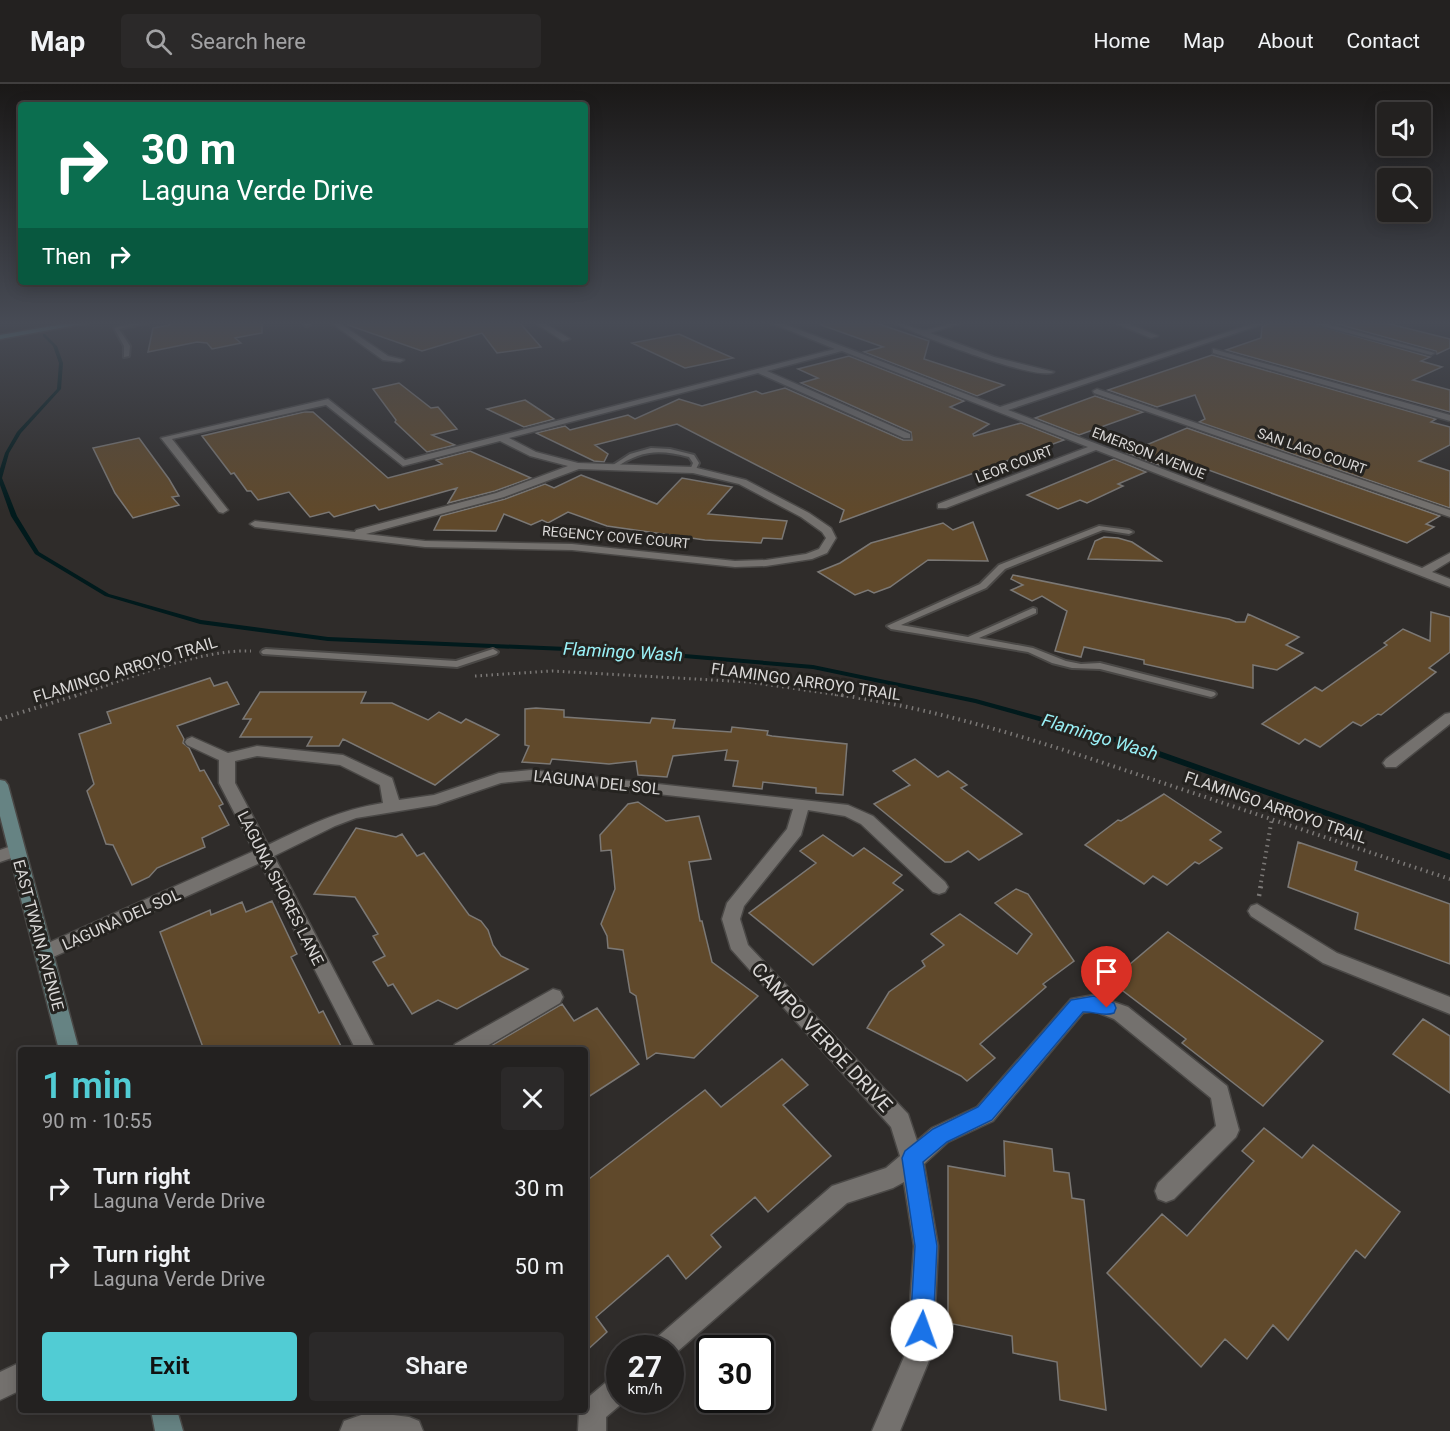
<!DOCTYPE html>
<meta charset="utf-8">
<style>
body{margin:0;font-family:Roboto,sans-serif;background:#2b2929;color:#f1f3f6;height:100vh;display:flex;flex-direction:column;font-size:22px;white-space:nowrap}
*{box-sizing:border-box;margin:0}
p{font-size:20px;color:#a3a3a5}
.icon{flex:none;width:33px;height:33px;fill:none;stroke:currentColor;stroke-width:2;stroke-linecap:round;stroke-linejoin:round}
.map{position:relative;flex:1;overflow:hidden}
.details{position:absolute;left:18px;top:963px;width:570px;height:366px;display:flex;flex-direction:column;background:#232120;border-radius:6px;box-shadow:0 3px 15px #0003,0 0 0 2px #403e3e}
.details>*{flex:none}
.banner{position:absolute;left:18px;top:18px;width:570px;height:183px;border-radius:6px;box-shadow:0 3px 15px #0003,0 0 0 2px #403e3e;background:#0b6e4f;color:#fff;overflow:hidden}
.controls{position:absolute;left:1377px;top:18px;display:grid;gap:12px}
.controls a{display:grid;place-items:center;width:54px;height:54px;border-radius:6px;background:#232120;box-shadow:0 3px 15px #0003,0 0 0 2px #403e3e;font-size:30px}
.speed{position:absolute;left:606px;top:1251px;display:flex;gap:12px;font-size:30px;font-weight:700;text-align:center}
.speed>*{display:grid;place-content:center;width:78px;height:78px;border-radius:50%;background:#232120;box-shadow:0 3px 15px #0003,0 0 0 2px #403e3e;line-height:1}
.speed small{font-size:15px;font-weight:400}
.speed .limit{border:3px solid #111;border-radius:9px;background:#fff;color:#111}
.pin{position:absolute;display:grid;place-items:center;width:51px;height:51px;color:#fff;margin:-62px -26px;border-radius:50% 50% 50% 0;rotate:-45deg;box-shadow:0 0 6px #0007}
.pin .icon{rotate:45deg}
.me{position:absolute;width:66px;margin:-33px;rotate:3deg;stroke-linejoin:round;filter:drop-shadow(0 0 4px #0008)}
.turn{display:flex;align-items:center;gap:21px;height:126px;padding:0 24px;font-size:27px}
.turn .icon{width:78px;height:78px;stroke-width:2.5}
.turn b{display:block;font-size:42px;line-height:51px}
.then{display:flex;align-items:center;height:57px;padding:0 24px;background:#0003;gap:12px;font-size:22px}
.round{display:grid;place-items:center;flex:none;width:63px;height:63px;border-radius:6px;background:#2b2929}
.overview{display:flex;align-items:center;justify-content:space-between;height:102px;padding:0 24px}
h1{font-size:36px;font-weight:600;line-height:45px;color:#51ccd4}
.button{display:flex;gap:12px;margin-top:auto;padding:12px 24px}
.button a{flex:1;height:69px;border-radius:6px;background:#51ccd4;color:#111;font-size:24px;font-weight:600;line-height:69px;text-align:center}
.button a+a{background:#2b2929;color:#f1f3f6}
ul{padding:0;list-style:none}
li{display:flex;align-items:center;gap:18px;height:78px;padding:0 24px}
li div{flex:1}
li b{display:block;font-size:22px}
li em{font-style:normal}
header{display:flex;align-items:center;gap:36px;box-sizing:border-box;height:84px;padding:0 30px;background:#232120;border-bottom:2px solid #403e3e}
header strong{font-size:28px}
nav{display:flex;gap:33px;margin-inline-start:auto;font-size:21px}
.search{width:420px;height:54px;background:#2b2929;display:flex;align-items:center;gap:15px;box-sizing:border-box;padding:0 21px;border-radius:6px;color:#a3a3a5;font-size:22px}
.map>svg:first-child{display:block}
</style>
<header>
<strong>Map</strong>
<div class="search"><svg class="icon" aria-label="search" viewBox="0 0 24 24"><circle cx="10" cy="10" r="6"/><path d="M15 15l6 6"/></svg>Search here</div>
<nav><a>Home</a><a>Map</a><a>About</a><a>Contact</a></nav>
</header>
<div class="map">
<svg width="1450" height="1347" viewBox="0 0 1450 1347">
<rect width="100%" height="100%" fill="#2f2c2a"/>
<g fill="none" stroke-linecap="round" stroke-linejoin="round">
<path fill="#011a1c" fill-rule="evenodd" d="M43 250H45L57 262 63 279 61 305 21 349 9 369 2 394 17 432 39 468 109 510 201 536 328 553 637 566 813 581 976 615 1134 658 1450 770V776L1128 662 975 619 813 585 637 570 328 557 200 540 105 512 35 470 11 432 0 401V385L5 369 17 348 57 305 59 279 53 262 43 252Z"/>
</g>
<path fill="#60492b" stroke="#7b7875" stroke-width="1.5" d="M170 238H262V249L235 254 241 259 212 265 207 259 197 258 148 268 153 244 170 241Z
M349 238H519L541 263 497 269 482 249 422 267 348 241Z
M821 238H873L929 257 924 275 1004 301 977 312 864 268 883 263 821 241Z
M1271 238H1305L1430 273 1421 277 1442 283 1413 296 1450 306V328L1226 266 1261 254 1262 243Z
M1330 238H1382L1450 255V264L1437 270 1436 267Z
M679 250 701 260 733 274 685 284 632 259Z
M1212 271 1436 335 1431 338 1450 343V361L1419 377 1450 387V424L1199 338 1205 335 1195 311 1157 323 1108 306Z
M849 272 964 317 950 323 989 340 973 350 974 352 1021 339 1064 356 840 438 844 426 677 340 595 361 608 370 604 378 594 377 536 349 565 342 570 346 628 331 635 335 679 315 702 322 756 307 762 310 785 304 903 356H912L911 348 801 299 818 294 798 285Z
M399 299 431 324 438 323 457 345 432 351 455 361 427 368 395 338 396 336 373 305Z
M1095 312 1143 328 1079 351 1035 334Z
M525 316 554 335 524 343 487 325Z
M304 328H313L388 394 442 380 436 376 470 367 531 394 495 407 448 419 457 404 379 426 375 421 334 433 329 428 310 433 289 408 258 416 251 407H247L234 389 231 390 202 352Z
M1187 344 1440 432 1426 440 1434 443 1407 459 1176 374 1159 381 1127 369Z
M139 354 169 395 179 412 172 413 179 421 133 434 115 409 93 364Z
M1114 375 1146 388 1118 400 1123 402 1087 419 1080 416 1058 425 1027 411Z
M581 391 657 420 682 394 732 403 708 430 787 437 782 455 763 454 761 459 705 456 607 442 568 428 548 439 542 436 531 441 504 430 496 447 434 446 441 432 505 415 545 400 554 404Z
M973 438 988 477 928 476 890 503 874 509 868 506 855 511 818 488 840 479 871 459 943 439 953 446Z
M1104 453 1118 454 1132 458 1161 477 1088 475 1095 457Z
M1013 491 1229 535 1236 538H1245L1248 530 1299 553 1286 561 1303 569 1277 586 1253 581V604L1144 580V576L1084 563 1081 573 1055 567 1067 527 1042 512 1032 517 1011 506 1023 501 1011 495Z
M1431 528 1450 533V568L1429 584 1436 588 1381 631 1378 630 1361 642 1353 638 1320 663 1305 655 1299 660 1262 640 1315 603 1322 607 1387 561 1384 559 1403 545 1430 557Z
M210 594 214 602 227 598 239 620 177 642 184 655 183 659 189 664 200 687 204 686 223 720 219 722 229 741 202 754 205 763 157 784 149 793 132 801 113 761 106 760 87 707 94 700 79 650 111 639 107 628Z
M260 608H366L361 619H392L428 636 439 628 461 639 466 635 499 651 435 701 343 655 339 662H307L312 653H240L251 635H243Z
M536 624 564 626V633L650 639 652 634 675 636 673 644 731 648 732 643 768 647 767 651 772 652 847 660 843 711 816 709V704L763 698 762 705 733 702 738 677 725 676 727 666 673 672 667 693 638 691 636 677 609 680 552 675 550 680 522 678 529 662 525 661V625Z
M915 675 938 693 948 687 967 701 961 704 1022 750 979 776 968 767 951 778H945L874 720 910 701 893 687Z
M1164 710 1221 748 1210 756 1222 764 1199 780 1195 778 1167 801 1153 792 1144 800 1085 761 1118 736 1121 737Z
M638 718 666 737 699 732 711 775 689 778 700 837H702L712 878 758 912 694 974 656 969 647 975 636 912 630 908 623 866 608 864 607 852 601 840 615 805 611 766 601 767 600 751 628 720Z
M356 744 396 753 402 750 417 772 424 769 469 831 481 837 488 846 493 861 501 872 528 885 457 925 438 916 412 930 393 900 388 902 373 878 385 872 373 852 378 850 355 813 314 810Z
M823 751 853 772 864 764 902 791 893 799 903 806 813 881 749 829 816 779 800 767Z
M1298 758 1357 778 1355 786 1450 820V880L1355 845 1358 829 1288 803Z
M1016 805 1028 810 1074 877 1043 900 1046 903 980 960 995 974 967 997 961 992 867 944 889 908 925 882 922 877 944 861 931 850 960 830 1017 870 1032 850 995 819Z
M272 817 297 870 291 873 319 929 323 927 343 966H204L160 848 210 826 211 831 242 818 246 828Z
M1168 848 1323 957 1263 1022 1182 959 1186 955 1110 897Z
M562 920 574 937 597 924 639 980 585 1015V966H484Z
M1423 935 1450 952V1009L1393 970Z
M782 975 808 1001 783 1021 831 1072 768 1128 755 1113 711 1151 721 1163 686 1195 668 1171 596 1233 607 1248 585 1268V1098L705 1006 721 1023Z
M1264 1044 1302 1074 1313 1061 1400 1128 1365 1174 1356 1166 1288 1256 1273 1241 1247 1275 1225 1255 1201 1283 1107 1189 1162 1130 1187 1152 1254 1077 1242 1067Z
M1004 1057 1052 1065 1054 1087 1069 1089 1072 1114 1084 1116 1106 1326 1060 1316 1057 1278 1013 1269 1012 1252 948 1239V1082L1005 1092Z"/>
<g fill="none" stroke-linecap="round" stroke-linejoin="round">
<g stroke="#4a4846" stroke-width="4">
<path id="lane" d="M138 238H150L119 245 130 262 129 272 124 273V262L114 244Z
M302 238H308L310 241 306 242Z
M651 364 670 365 694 371 699 379 695 387 693 388 690 386 693 379 689 373C659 365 641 366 615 384L610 383 630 370Z
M1099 442 1129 446 1133 448 1129 450 1103 446 1005 485 986 504 901 541 968 553 1033 524 1036 525V529L979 554 1033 564 1066 577 1081 580 1100 579 1214 608 1216 610 1214 612 1211 613 1100 585 1072 584 1052 579 1028 568 891 545 887 542 980 500 999 481Z
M266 565 456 577 493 565 498 568 496 570 457 583 263 570 261 568 263 566Z"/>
</g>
<g stroke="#4a4846" stroke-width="3">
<path id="street" d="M330 238H338L388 272 404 276 400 278 383 276Z
M534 238H543L570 255 563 257Z
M769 238H779L1000 323 1258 238H1269L1008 326 1422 484 1450 469V477L1432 488 1450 495V503L1096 366 946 424H938V420L1088 363 842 267 767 287 910 350V354H904L758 289 509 354 536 368 578 379 693 383 746 396 809 429 831 444 836 454 827 469 812 475 766 482 735 483 572 466 425 463 255 443 250 440 255 437 355 448 356 446 496 409 568 382 530 372 500 357 403 382 326 321 172 355 228 426 223 429 219 428 161 354 328 315 405 376 835 265ZM579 385 693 389 739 400 801 433 822 448 826 454 819 465 806 470 766 476 735 477 572 460 425 457 366 450 504 413Z
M893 238C904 238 916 247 926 246 939 244 950 238 964 238L930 249 994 273 1054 288C1038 298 913 250 893 238Z
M1113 238H1124L1158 252 1151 254Z
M1307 238H1320L1435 269 1431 271Z
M1213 265 1450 331V337L1213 269Z
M1097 305 1450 426V433L1094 309 1093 307Z
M1450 629V640L1396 683H1386L1383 679 1386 675 1445 630Z
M192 653 228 669 257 662 343 671 392 694 399 716 434 711 499 689 531 686 848 721 873 732 945 798 948 803 945 808 939 810 933 808 861 740 845 732 808 726 801 751 744 822 740 835 748 861 908 1030 917 1057 932 1044 977 1023 1071 915 1094 911 1128 923 1227 1002 1239 1046 1236 1053 1174 1115 1166 1118 1158 1115 1155 1107 1158 1099 1216 1042 1211 1014 1114 935 1094 927 1083 929 993 1037 948 1058 924 1080 938 1162 933 1267 900 1347H872L907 1266 914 1162 904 1098 893 1104 847 1119 670 1274V1264H651L655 1255 832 1102 886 1084 900 1072 891 1043 731 865 722 835 727 819 787 745 793 725 531 696 501 699 436 721 356 734 335 742 274 772 376 966H356L260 779 51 874 44 877 37 874 35 869 37 864 254 767 219 699V676L187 661 185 658 187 655ZM257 672 340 681 380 701 383 719C339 726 307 742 268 761L235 699V677Z
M17 760 23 762 25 766 23 770 0 778V766Z
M1257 820 1337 869 1450 913V930L1323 879 1251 832 1248 827 1251 822Z
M553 905 560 907 563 913 560 919 480 966H452L455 960Z
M21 1278V1306L0 1316V1288Z
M620 1290V1316H626L606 1333V1347H578L579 1327 585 1326V1316L611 1294Z
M370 1328 409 1333 419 1337 423 1347H340L344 1337Z"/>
</g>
<g stroke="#4a4846" stroke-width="3">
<path id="secondary" d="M0 696 5 697 8 701 79 966H59L0 732Z
M151 1326H177L183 1347H155Z"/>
</g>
<g stroke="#4a4846" stroke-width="3">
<path id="primary" d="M75 238H93L0 255V251Z"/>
</g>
<path stroke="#7b7876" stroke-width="3" stroke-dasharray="1.5 4" stroke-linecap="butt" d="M475 592 552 587 749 598 846 612
M75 612C125 596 200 565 251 567"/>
<path stroke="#7b7876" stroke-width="4" stroke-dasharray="1.5 4.5" stroke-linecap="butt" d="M835 610C947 626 1054 662 1160 698 1257 730 1353 763 1450 795
M0 635 80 610
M1260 804 1272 734"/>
<path stroke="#7b7876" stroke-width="4.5" stroke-dasharray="2 6" stroke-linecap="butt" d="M1259 812 1261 802"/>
<use href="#lane" fill="#74716e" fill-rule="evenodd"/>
<use href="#street" fill="#74716e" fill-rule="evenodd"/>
<use href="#secondary" fill="#668383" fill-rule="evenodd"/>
<use href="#primary" fill="#589598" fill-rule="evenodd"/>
</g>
<linearGradient id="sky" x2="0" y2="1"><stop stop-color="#1a1817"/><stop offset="0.56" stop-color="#474b55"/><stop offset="1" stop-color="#474b55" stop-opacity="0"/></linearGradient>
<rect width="1450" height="427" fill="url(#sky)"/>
<path fill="#1a73e8" stroke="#114b97" stroke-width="1.5" d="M1094 912 1114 919 1116 924 1114 929C1104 933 1093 927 1083 928L992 1036 947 1058 923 1078 937 1162 933 1246 930 1255 922 1258 913 1255 910 1246 915 1162 902 1074 905 1067 933 1045 978 1023 1071 916Z"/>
<g text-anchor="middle" stroke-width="6" stroke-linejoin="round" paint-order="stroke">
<g font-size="14" fill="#dad8d7" stroke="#252320">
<text transform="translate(1312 367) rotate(19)" y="5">SAN LAGO COURT</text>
<text transform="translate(1149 369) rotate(21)" y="5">EMERSON AVENUE</text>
<text transform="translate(1014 380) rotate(-21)" y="5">LEOR COURT</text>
<text transform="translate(616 453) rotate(5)" y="5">REGENCY COVE COURT</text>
</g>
<g font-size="16" fill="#dad8d7" stroke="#252320">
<text transform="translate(125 585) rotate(-17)" y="6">FLAMINGO ARROYO TRAIL</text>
<text transform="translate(806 597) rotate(8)" y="6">FLAMINGO ARROYO TRAIL</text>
<text transform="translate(597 698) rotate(6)" y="6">LAGUNA DEL SOL</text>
<text transform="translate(1276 723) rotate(19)" y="6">FLAMINGO ARROYO TRAIL</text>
<text transform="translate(281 804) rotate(63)" y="6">LAGUNA SHORES LANE</text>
<text transform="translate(121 835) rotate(-24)" y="6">LAGUNA DEL SOL</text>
<text transform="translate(39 851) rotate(75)" y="6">EAST TWAIN AVENUE</text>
</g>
<g font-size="18" font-style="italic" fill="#99f0f6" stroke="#252320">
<text transform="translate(623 568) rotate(3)" y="6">Flamingo Wash</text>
<text transform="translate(1100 653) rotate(17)" y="6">Flamingo Wash</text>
</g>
<g font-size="20" fill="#dad8d7" stroke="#252320">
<text transform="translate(822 953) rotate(47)" y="7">CAMPO VERDE DRIVE</text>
</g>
</g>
</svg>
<div class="controls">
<a><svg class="icon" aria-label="sound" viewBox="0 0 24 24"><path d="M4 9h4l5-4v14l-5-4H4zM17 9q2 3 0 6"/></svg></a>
<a><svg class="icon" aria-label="search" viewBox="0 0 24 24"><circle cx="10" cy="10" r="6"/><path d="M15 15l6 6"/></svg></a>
</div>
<div class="speed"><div>27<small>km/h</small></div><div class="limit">30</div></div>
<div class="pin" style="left:1107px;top:924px;background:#d93025"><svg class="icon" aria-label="arrive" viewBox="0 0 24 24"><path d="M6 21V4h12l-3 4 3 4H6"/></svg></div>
<svg class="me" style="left:922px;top:1246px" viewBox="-20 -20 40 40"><circle r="19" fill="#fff"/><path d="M0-13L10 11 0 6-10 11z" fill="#1a73e8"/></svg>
<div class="banner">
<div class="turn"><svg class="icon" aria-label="right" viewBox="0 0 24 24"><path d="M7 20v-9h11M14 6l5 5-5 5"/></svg><div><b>30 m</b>Laguna Verde Drive</div></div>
<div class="then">Then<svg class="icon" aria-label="right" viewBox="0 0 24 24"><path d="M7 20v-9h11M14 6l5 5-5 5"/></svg></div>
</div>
<section class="details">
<div class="overview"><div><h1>1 min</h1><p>90 m · 10:55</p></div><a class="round"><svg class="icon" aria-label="close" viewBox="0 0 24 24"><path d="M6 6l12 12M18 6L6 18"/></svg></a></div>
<ul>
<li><svg class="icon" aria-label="right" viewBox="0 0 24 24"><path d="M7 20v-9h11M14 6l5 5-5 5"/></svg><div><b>Turn right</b><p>Laguna Verde Drive</p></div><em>30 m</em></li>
<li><svg class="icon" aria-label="right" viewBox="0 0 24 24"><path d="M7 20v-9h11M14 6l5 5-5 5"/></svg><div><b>Turn right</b><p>Laguna Verde Drive</p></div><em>50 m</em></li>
</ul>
<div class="button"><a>Exit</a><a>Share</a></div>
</section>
</div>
